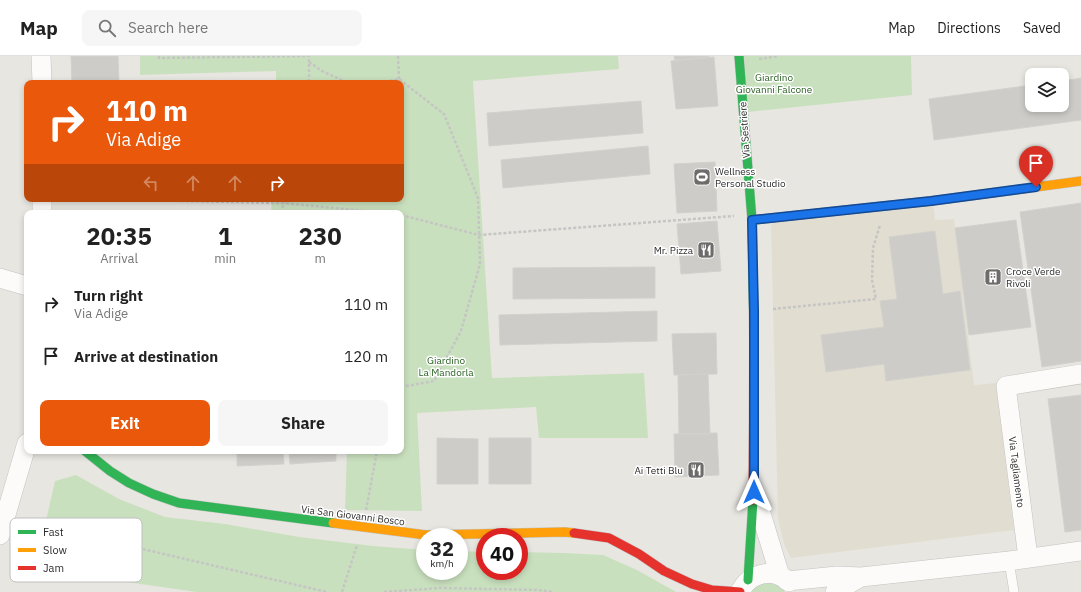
<!DOCTYPE html>
<style>
body{margin:0;font-family:"IBM Plex Sans",sans-serif;background:#f6f6f6;color:#222;height:100vh;display:flex;flex-direction:column;font-size:15px;white-space:nowrap}
*{box-sizing:border-box;margin:0}
p{font-size:13px;color:#767676}
.icon{flex:none;width:22px;height:22px;fill:none;stroke:currentColor;stroke-width:2;stroke-linecap:round;stroke-linejoin:round}
.map{position:relative;flex:1;overflow:hidden}
.sheet{position:absolute;left:24px;top:154px;width:380px;height:244px;display:flex;flex-direction:column;background:#fff;border-radius:8px;box-shadow:0 2px 6px #0003}
.sheet>*{flex:none}
.guide{position:absolute;left:24px;top:24px;width:380px;height:122px;border-radius:8px;box-shadow:0 2px 6px #0003;background:#ea580c;color:#fff;overflow:hidden}
.buttons{position:absolute;left:1025px;top:12px;display:grid;gap:8px}
.buttons a{display:grid;place-items:center;width:44px;height:44px;border-radius:8px;background:#fff;box-shadow:0 2px 6px #0003;font-size:20px}
.speed{position:absolute;left:416px;top:472px;display:flex;gap:8px;font-size:20px;font-weight:700;text-align:center}
.speed>*{display:grid;place-content:center;width:52px;height:52px;border-radius:50%;background:#fff;box-shadow:0 2px 6px #0003;line-height:1}
.speed small{font-size:10px;font-weight:400}
.speed .limit{border:6px solid #d22;background:#fff;color:#111}
.pin{position:absolute;display:grid;place-items:center;width:34px;height:34px;color:#fff;margin:-41px -17px;border-radius:50% 50% 50% 0;rotate:-45deg;box-shadow:0 0 4px #0007}
.pin .icon{rotate:45deg}
.me{position:absolute;width:44px;margin:-22px;rotate:0deg;stroke-linejoin:round;filter:drop-shadow(0 0 3px #0008)}
.turn{display:flex;align-items:center;gap:14px;height:84px;padding:0 16px;font-size:18px}
.turn .icon{width:52px;height:52px;stroke-width:2.5}
.turn b{display:block;font-size:28px;line-height:34px}
.lanes{display:flex;align-items:center;height:38px;padding:0 16px;background:#0003;justify-content:center;gap:20px;direction:ltr}
.lanes .off{opacity:.35}
.eta{display:flex;justify-content:space-evenly;align-items:center;height:68px;text-align:center}
.eta b{font-size:24px;font-weight:700;line-height:28px}
.action{display:flex;gap:8px;margin-top:auto;padding:8px 16px}
.action a{flex:1;height:46px;border-radius:8px;background:#ea580c;color:#fff;font-size:16px;font-weight:700;line-height:46px;text-align:center}
.action a+a{background:#f6f6f6;color:#222}
ul{padding:0;list-style:none}
li{display:flex;align-items:center;gap:12px;height:52px;padding:0 16px}
li div{flex:1}
li b{display:block;font-size:15px}
li em{font-style:normal}
header{display:flex;align-items:center;gap:24px;box-sizing:border-box;height:56px;padding:0 20px;background:#fff;border-bottom:1px solid #e0e0e0}
header strong{font-size:19px}
nav{display:flex;gap:22px;margin-inline-start:auto;font-size:14px}
.search{width:280px;height:36px;background:#f6f6f6;display:flex;align-items:center;gap:10px;box-sizing:border-box;padding:0 14px;border-radius:8px;color:#767676;font-size:15px}
.map>svg:first-child{display:block}
</style>
<header>
<strong>Map</strong>
<div class="search"><svg class="icon" aria-label="search" viewBox="0 0 24 24"><circle cx="10" cy="10" r="6"/><path d="M15 15l6 6"/></svg>Search here</div>
<nav><a>Map</a><a>Directions</a><a>Saved</a></nav>
</header>
<div class="map">
<svg width="1081" height="536" viewBox="0 0 1081 536">
<rect width="100%" height="100%" fill="#e8e6e1"/>
<path fill="#e1ded1" d="M933 147 935 164 954 163 974 329 996 327 1014 474 791 502 784 488 778 462 771 166Z"/>
<path fill="#c9e0be" d="M140 0H618L619 13 473 25 492 322 644 317 648 382H539L536 351 417 357 422 455 345 454 347 395H401V157H271L272 143H401V27H276V15L140 19Z
M744 0H911L912 39 748 56Z
M76 419 119 443 165 461 225 468 299 481 373 490 425 494V515H459V495L485 496V515H519V496L564 497 603 499 637 514 676 536H197L35 513 55 425Z
M767 526 780 530 785 536H749L754 531Z"/>
<path fill="#cdccc8" stroke="#d3d1cd" d="M71 0H118L119 27H72Z
M674 0H709V1L675 4Z
M714 1 718 50 676 53 671 5Z
M1081 22V64L934 84 929 43 1032 29V49H1062V25Z
M276 25V27H133Z
M641 45 643 77 489 90 487 57Z
M648 90 650 118 503 132 501 104Z
M715 106 717 155 677 157 674 108Z
M1081 147V305L1042 311 1020 156Z
M1016 164 1031 271 969 279 955 172Z
M717 165 721 215 681 218 677 168Z
M935 175 943 238 960 235 970 314 886 325 884 308 826 316 821 279 884 271 880 245 897 243 889 181Z
M655 211V242L513 243V212Z
M657 255V285L500 289 499 259Z
M716 277 717 318 674 319 672 278Z
M708 318 710 378H679L678 319Z
M1081 339V474L1065 476 1048 343Z
M717 377 719 419 675 421 674 378Z
M437 382 478 383V428H437Z
M489 382H531V428H489Z
M237 395H283L284 408 237 410Z
M289 395H336V405L290 408Z"/>
<g fill="none" stroke-linecap="round" stroke-linejoin="round">
<g stroke="#c2c2c1" stroke-width="10">
<path id="lane" d="M1009 505 1014 536"/>
</g>
<g stroke="#c2c2c1" stroke-width="20">
<path id="street" d="M41 0 42 27
M42 143V157
M0 222 27 230
M756 441 780 520
M0 479 27 387
M1028 502 1006 330 1081 318
M787 525 837 520 861 521 1009 505 1081 495
M741 534C750 517 774 511 789 526
M835 536 861 521"/>
</g>
<g stroke="#c2c2c1" stroke-width="10">
<path id="fast" d="M739 0 752 164 754 288
M85 395 110 415 129 427 153 438 179 447 333 467
M748 524 753 444"/>
</g>
<g stroke="#c2c2c1" stroke-width="10">
<path id="slow" d="M999 136 1081 125
M333 467 426 479 565 476 574 477"/>
</g>
<g stroke="#c2c2c1" stroke-width="10">
<path id="jam" d="M752 164 931 145 999 136
M753 444 754 288
M574 477 609 482 639 498 664 515 692 528 712 534 740 536"/>
</g>
<path stroke="#c5c5c4" stroke-width="2.5" stroke-dasharray="3 2" stroke-linecap="butt" d="M159 0V2L309 0V27
M398 0 399 23
M759 3 778 0
M309 6 322 15 348 27
M380 27 399 23 444 58 478 142 480 208 461 275 434 325 401 331
M81 143 284 147 385 157
M281 157 285 143
M401 159 479 179 734 160
M773 253 876 243 872 224 873 192 880 169
M366 454 377 395
M79 480 151 495 327 536
M342 536 357 489
M384 536 440 532 538 534 552 536"/>
<use href="#lane" stroke="#fcfbfa" stroke-width="9"/>
<use href="#street" stroke="#fcfbfa" stroke-width="19"/>
<use href="#fast" stroke="#30b455" stroke-width="9"/>
<use href="#slow" stroke="#ff9f0a" stroke-width="9"/>
<use href="#jam" stroke="#e5322d" stroke-width="9"/>
</g>
<g fill="none" stroke-linecap="round" stroke-linejoin="round">
<g stroke="#114b97" stroke-width="10">
<path id="route" d="M754 436V254L752 164 931 145 1036 131"/>
</g>
<use href="#route" stroke="#1a73e8" stroke-width="7"/>
</g>
<defs>
<g id="stadium-square" transform="scale(0.9)"><rect x="-9" y="-9" width="18" height="18" rx="4" fill="#6d6c6b" stroke="#fff"/><path d="M0-5a6.5 5 0 1 0 0 10a6.5 5 0 1 0 0-10ZM-3.5-1.8h7v3.6h-7Z" fill="#fff"/></g>
<g id="restaurant-square" transform="scale(0.9)"><rect x="-9" y="-9" width="18" height="18" rx="4" fill="#6d6c6b" stroke="#fff"/><path d="M-5-6h1v4h1v-4h1v4h1v-4h1v5L-1.5 .5V6h-2V.5L-5-1ZM5-6V6H3V1.5H1.5Q1.5-4 5-6Z" fill="#fff"/></g>
<g id="building-square" transform="scale(0.9)"><rect x="-9" y="-9" width="18" height="18" rx="4" fill="#6d6c6b" stroke="#fff"/><path d="M-4-6H4V6H1V3H-1V6H-4ZM-2.5-4.3h1.7v1.8h-1.7ZM.8-4.3h1.7v1.8H.8ZM-2.5-1h1.7V.8h-1.7ZM.8-1h1.7V.8H.8Z" fill="#fff"/></g>
</defs>
<g fill-rule="evenodd">
<use href="#stadium-square" x="702" y="121"/>
<use href="#restaurant-square" x="706" y="194"/>
<use href="#building-square" x="993" y="221"/>
<use href="#restaurant-square" x="696" y="414"/>
</g>
<g text-anchor="middle" stroke-width="3" stroke-linejoin="round" paint-order="stroke">
<g font-size="10" fill="#2a6023" stroke="#fff">
<text x="774" y="25">Giardino<tspan x="774" dy="12">Giovanni Falcone</tspan></text>
<text x="446" y="308">Giardino<tspan x="446" dy="12">La Mandorla</tspan></text>
</g>
<g font-size="10" fill="#2b2b2b" stroke="#fff">
<text transform="translate(744 74) rotate(-94)" y="4">Via Sestriere</text>
<text transform="translate(1017 416) rotate(83)" y="4">Via Tagliamento</text>
<text transform="translate(353 459) rotate(7)" y="4">Via San Giovanni Bosco</text>
</g>
<g font-size="10" fill="#2b2b2b" stroke="#fff" text-anchor="start">
<text x="715" y="119">Wellness<tspan x="715" dy="12">Personal Studio</tspan></text>
<text x="693" y="198" text-anchor="end">Mr. Pizza</text>
<text x="1006" y="219">Croce Verde<tspan x="1006" dy="12">Rivoli</tspan></text>
<text x="683" y="418" text-anchor="end">Ai Tetti Blu</text>
</g>
</g>
<rect x="10" y="462" width="132" height="64" rx="6" fill="#fff" stroke="#bfbfbf" stroke-width="1"/>
<rect x="18" y="474" width="18" height="4" fill="#30b455"/>
<rect x="18" y="492" width="18" height="4" fill="#ff9f0a"/>
<rect x="18" y="510" width="18" height="4" fill="#e5322d"/>
<g font-size="11" fill="#2b2b2b">
<text x="43" y="480">Fast</text>
<text x="43" y="498">Slow</text>
<text x="43" y="516">Jam</text>
</g>
</svg>
<div class="buttons">
<a><svg class="icon" aria-label="layers" viewBox="0 0 24 24"><path d="M12 4l9 5-9 5-9-5zM3 14l9 5 9-5"/></svg></a>
</div>
<div class="speed"><div>32<small>km/h</small></div><div class="limit">40</div></div>
<div class="pin" style="left:1036px;top:131px;background:#d93025"><svg class="icon" aria-label="arrive" viewBox="0 0 24 24"><path d="M6 21V4h12l-3 4 3 4H6"/></svg></div>
<svg class="me" style="left:754px;top:436px" viewBox="-20 -20 40 40"><path d="M0-17L14 15 0 8-14 15z" fill="#1a73e8" stroke="#fff" stroke-width="4"/></svg>
<div class="guide">
<div class="turn"><svg class="icon" aria-label="right" viewBox="0 0 24 24"><path d="M7 20v-9h11M14 6l5 5-5 5"/></svg><div><b>110 m</b>Via Adige</div></div>
<div class="lanes"><svg class="icon off" aria-label="left" viewBox="0 0 24 24"><path d="M17 20v-9H6M10 6l-5 5 5 5"/></svg><svg class="icon off" aria-label="ahead" viewBox="0 0 24 24"><path d="M12 20V5M6 11l6-6 6 6"/></svg><svg class="icon off" aria-label="ahead" viewBox="0 0 24 24"><path d="M12 20V5M6 11l6-6 6 6"/></svg><svg class="icon" aria-label="right" viewBox="0 0 24 24"><path d="M7 20v-9h11M14 6l5 5-5 5"/></svg></div>
</div>
<section class="sheet">
<div class="eta">
<div><b>20:35</b><p>Arrival</p></div>
<div><b>1</b><p>min</p></div>
<div><b>230</b><p>m</p></div>
</div>
<ul>
<li><svg class="icon" aria-label="right" viewBox="0 0 24 24"><path d="M7 20v-9h11M14 6l5 5-5 5"/></svg><div><b>Turn right</b><p>Via Adige</p></div><em>110 m</em></li>
<li><svg class="icon" aria-label="arrive" viewBox="0 0 24 24"><path d="M6 21V4h12l-3 4 3 4H6"/></svg><div><b>Arrive at destination</b></div><em>120 m</em></li>
</ul>
<div class="action"><a>Exit</a><a>Share</a></div>
</section>
</div>
